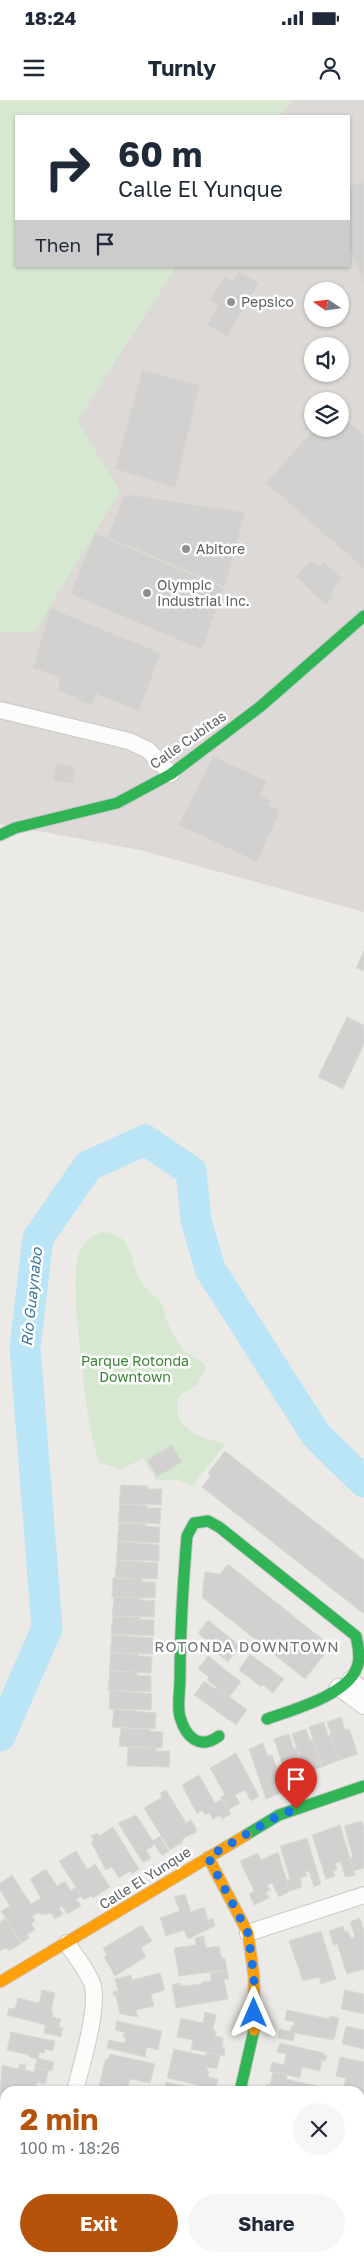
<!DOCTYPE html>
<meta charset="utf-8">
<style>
body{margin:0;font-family:"Golos Text",sans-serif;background:#f6f6f7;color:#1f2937;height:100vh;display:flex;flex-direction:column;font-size:19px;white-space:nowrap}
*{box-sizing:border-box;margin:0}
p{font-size:16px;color:#747a83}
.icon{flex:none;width:28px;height:28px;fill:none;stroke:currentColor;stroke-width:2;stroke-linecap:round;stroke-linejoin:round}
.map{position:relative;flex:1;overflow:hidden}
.side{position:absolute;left:0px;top:1986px;width:365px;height:176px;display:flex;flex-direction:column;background:#fff;border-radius:15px 15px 0 0;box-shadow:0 1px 4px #0004}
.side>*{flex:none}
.top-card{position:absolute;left:15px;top:15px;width:335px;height:152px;border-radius:0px;box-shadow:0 1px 4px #0004;background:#fff;color:#1f2937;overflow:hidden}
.needle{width:32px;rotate:283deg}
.buttons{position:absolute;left:304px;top:182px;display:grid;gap:10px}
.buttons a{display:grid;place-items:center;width:45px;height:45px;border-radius:50%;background:#fff;box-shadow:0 1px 4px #0004;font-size:25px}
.pin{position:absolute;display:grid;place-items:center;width:42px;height:42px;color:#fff;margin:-51px -21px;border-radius:50% 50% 50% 0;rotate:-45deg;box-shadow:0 0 5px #0007}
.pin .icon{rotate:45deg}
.me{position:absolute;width:55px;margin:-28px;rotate:0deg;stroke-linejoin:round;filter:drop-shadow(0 0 4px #0008)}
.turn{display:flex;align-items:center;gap:18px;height:105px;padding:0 20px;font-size:22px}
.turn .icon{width:65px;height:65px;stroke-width:2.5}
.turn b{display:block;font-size:35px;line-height:42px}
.then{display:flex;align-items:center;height:48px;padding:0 20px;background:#0003;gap:10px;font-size:19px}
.round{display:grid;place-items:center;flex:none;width:52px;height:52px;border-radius:26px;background:#f6f6f7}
.overview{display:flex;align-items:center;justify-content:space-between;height:85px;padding:0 20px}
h1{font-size:30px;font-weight:700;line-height:38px;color:#b45309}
.action{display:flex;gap:10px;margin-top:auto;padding:10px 20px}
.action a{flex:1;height:58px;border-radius:30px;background:#b45309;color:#fff;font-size:20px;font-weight:700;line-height:58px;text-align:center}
.action a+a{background:#f6f6f7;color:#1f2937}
.status{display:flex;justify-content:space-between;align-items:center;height:35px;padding:0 25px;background:#fff;direction:ltr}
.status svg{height:14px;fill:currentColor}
header{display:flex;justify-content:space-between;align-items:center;height:65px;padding:0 20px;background:#fff;font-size:22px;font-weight:700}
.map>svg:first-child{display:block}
</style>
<div class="status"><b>18:24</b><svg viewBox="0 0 49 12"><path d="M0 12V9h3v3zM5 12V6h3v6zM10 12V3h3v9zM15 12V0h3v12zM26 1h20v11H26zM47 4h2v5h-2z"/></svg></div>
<header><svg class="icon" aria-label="menu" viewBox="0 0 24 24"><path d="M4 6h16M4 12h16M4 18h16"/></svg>Turnly<svg class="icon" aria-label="person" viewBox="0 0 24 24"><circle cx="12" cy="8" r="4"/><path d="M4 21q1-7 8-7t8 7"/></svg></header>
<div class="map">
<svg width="364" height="2162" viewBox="0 0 364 2162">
<rect width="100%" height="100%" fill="#eceae6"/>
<path fill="#dcd9d6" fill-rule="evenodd" d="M292 0H364V812L140 750 0 724V532L35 531 77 321 176 166H349V16H279ZM312 191H340V219H312ZM312 246H340V274H312ZM312 301H340V329H312Z"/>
<path fill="#d7e8d1" d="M0 0H292L279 16H16V166H176L77 321 120 391 35 531 0 532Z
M104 1132C134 1135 129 1159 140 1180 145 1189 155 1195 161 1203 165 1209 164 1215 167 1221 170 1229 176 1238 180 1245 187 1255 200 1258 206 1267L198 1284 179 1296C169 1328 202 1340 226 1343L193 1385 177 1380H156L143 1359 121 1369 99 1363C88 1327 85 1295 81 1257 78 1227 73 1191 77 1161 79 1147 91 1134 104 1132Z"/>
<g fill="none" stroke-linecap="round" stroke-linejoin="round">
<path stroke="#bae5f7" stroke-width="31" d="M0 1636 47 1528 25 1247 38 1138 88 1066 145 1040 191 1071 196 1120 210 1169 316 1335 364 1382"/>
</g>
<path fill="#d3d1cf" stroke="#dbd9d6" d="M364 80V185L349 148V87Z
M238 171 259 183 227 237 207 225 218 205 210 200 224 176 232 181Z
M142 270 200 285 175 388 115 369Z
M340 314 364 335V469L266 383 314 329H340Z
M125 394 245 412 225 487 107 437Z
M95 433 224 488 202 550 70 494Z
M311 460 319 467 324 462 344 480 341 479 332 489 334 491 332 493 334 495 326 505 295 476Z
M50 508 161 553 139 611 96 594 92 605 76 600 77 598 58 591 60 577 33 568Z
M213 656 267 681 260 696 270 700 268 705 278 709 277 712 279 714 257 762 178 725Z
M56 662 76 667 73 684 53 681Z
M364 850V871L356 868Z
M347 917 364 925V944L343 989 318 977Z
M172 1345 182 1362 157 1377 147 1360Z
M225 1351 364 1460V1514L202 1387 211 1375 208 1373Z
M121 1385 148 1386V1389H162L161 1405 119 1404Z
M120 1404 147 1405V1408H161L160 1424 118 1422Z
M119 1423 146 1424V1426L160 1427 159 1443 117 1441Z
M118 1441 159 1445V1461L116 1460Z
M117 1460 158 1463 157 1479 115 1478Z
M228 1464 331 1546 305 1579 202 1497 205 1472 220 1474Z
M113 1478 142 1479V1482H156L155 1498 112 1497Z
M114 1497 141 1498V1500L155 1501 154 1517 112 1516Z
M113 1516H141L140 1519 154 1520V1536L111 1534Z
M208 1520 240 1546 228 1562 206 1544 208 1541 198 1533Z
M112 1535 153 1538V1554L110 1553Z
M111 1553 138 1554V1556L152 1557 151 1573 109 1571Z
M250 1554 284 1579 273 1593 263 1585 261 1587 239 1570Z
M208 1556 241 1582 229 1597 207 1580 209 1577 198 1569Z
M110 1571 137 1572V1575L151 1576V1592L108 1590Z
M204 1581 215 1589 217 1587 247 1610 236 1625 194 1595Z
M110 1590 152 1594 151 1610 109 1609Z
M114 1609 156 1613 155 1629 112 1627Z
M341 1617 345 1630 349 1629 358 1654 340 1660 327 1622Z
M324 1622 328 1636 331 1634 340 1660 322 1667 309 1627Z
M121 1628 149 1629V1631L163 1632 162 1648 119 1646Z
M306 1629 310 1641 313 1640 322 1667 304 1673 292 1634Z
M289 1634 294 1649 297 1648 304 1673 287 1678 274 1639Z
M263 1643 268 1656 272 1655 285 1691 266 1699 249 1649Z
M128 1647 156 1648V1651H170L169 1667 127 1666Z
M236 1653 259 1696 251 1701 245 1690 235 1695 240 1703 228 1710 221 1697 225 1695 210 1668Z
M199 1675 215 1703 222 1699 231 1714 222 1719 220 1715 213 1719 209 1713 205 1715 202 1710 197 1714 182 1685Z
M166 1690 186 1723 191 1720 197 1730 195 1733 187 1736 182 1740 183 1742 170 1750 144 1708 162 1697 160 1693Z
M136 1715 153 1741 160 1736 169 1751 162 1756 155 1745 146 1750 151 1758 143 1763 118 1723Z
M362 1721 364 1728V1768L353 1771 349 1758 353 1757 344 1726Z
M340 1725 355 1775 345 1777 341 1762 335 1763 337 1770 333 1771 335 1776 326 1779 312 1735Z
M113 1727 139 1769 132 1774 130 1771 119 1778 112 1767 106 1770 91 1742 94 1740 91 1736 97 1733 99 1736Z
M307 1738 321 1784 314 1787 309 1771 305 1772 307 1776 300 1778 302 1787 290 1791 286 1780 290 1779 280 1746Z
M76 1751 87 1769 95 1764 110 1787 93 1798 91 1796 84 1800 59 1761Z
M278 1752 290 1791 279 1797 272 1783 267 1785 270 1790 266 1792 269 1798 254 1805 249 1794 254 1791 240 1761 258 1753 261 1760Z
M46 1769 57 1786 65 1781 71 1791 76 1787 82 1796 76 1799 81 1806 67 1814 62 1806 59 1808 63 1814 55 1819 51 1813 45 1815 36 1801 41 1798 30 1779Z
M12 1775 31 1804 36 1801 45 1815 38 1813 32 1816 35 1821 31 1823 35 1830 27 1834 29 1838 22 1843 1 1811 10 1806 0 1790V1783Z
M185 1794 191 1812 204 1807 208 1820 213 1818 215 1826 188 1839 184 1830 166 1836 160 1818 180 1811 174 1797Z
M6 1818 21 1844 9 1851 6 1848 0 1851V1822Z
M360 1818 364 1830V1869L347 1874 337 1844 334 1846 329 1831 343 1826 345 1832 348 1831 351 1838 355 1837 350 1822Z
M142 1825 152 1841 141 1848 146 1857 115 1876 104 1857 107 1855 103 1848Z
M321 1831 336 1879 321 1884 319 1877 303 1881 289 1841Z
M204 1836 206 1848 219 1846 222 1859 225 1858 227 1870 179 1876 174 1848 196 1845 195 1838Z
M227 1870 229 1879H224L228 1899 176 1908 172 1885 180 1883 181 1886 202 1884V1882L211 1881 210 1873Z
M160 1873 165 1890 151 1894 154 1906 136 1910 138 1917 120 1914 116 1896 114 1897 113 1892 118 1891 115 1879 131 1875 132 1880Z
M42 1890 55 1893 51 1911H53L52 1917 61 1919 59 1927 63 1928 61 1937 44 1933 45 1925 7 1915 9 1908 15 1909 18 1898 39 1903Z
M345 1890 364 1894V1914L341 1909Z
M287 1910 329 1919 330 1916 339 1918 334 1940 295 1933 293 1941 278 1938 279 1929 290 1931 291 1926H293L294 1922 285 1920Z
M205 1912 216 1915 213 1930 216 1931 215 1936 223 1938 222 1947 225 1948 224 1956 191 1949 193 1940 177 1937 181 1918 203 1923Z
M117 1921 162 1931 158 1950 147 1947 145 1957 107 1948 109 1940 125 1943 126 1937H123L124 1932 115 1930Z
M346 1926 364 1930V1949L342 1944Z
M11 1932 55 1941 53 1951 45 1949 44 1953 40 1952 38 1958 54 1962 52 1971 35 1967 37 1959 29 1957V1955L7 1950Z
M280 1943 324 1953V1955L327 1956 325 1961 322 1960 320 1971 302 1967 300 1978 270 1971 272 1962 284 1965 286 1954 277 1952Z
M174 1949 206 1956 207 1952 220 1955 217 1969 207 1967V1971H209L208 1977 218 1979 216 1989 167 1978Z
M110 1954 155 1964 150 1983 130 1979 127 1989 100 1982 105 1960 108 1959Z
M340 1957 364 1962V1993L343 1988 346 1978 336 1976Z
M20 1964 26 1965 25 1970 34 1972 35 1967 49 1970 45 1984 37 1982 36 1987H32L31 1991H5V1996L0 1995 2 1965 18 1969Z
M273 1972 287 1975 286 1979 317 1986 316 1991H265L266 1984 270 1985Z
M100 1982 116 1986 115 1990 120 1991H101L102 1989H98Z
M166 1982 198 1989 199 1985 211 1988 210 1991H164Z
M364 1993V2027L360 2026V1996L363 1997Z
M0 1995 5 1996V2023L0 2022Z
M0 2036 5 2038V2057L0 2056Z
M360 2037 364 2038V2061L360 2060Z
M0 2074 5 2075V2104L0 2103Z
M0 2103 5 2104 3 2127 0 2126Z
M0 2140 5 2141 6 2161 0 2162Z
M59 2158H88L87 2162H58Z
M125 2158H173L172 2162H124Z
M226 2158 233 2160V2158H277L276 2162H225Z
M293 2158H313L325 2160V2158H329L340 2160 339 2162H292Z"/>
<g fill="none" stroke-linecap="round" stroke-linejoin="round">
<g stroke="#c8c9c8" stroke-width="18">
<path id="street" d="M0 610 129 641 148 650 171 674
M350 1580 364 1590
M338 1587 364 1606
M248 1833 364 1795
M67 1843C75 1856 87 1870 92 1883 100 1907 81 1966 75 1991
M35 2162 36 2158
M200 2162 201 2158"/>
</g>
<g stroke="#c8c9c8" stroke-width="13">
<path id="fast" d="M0 735 15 728 117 703 171 674 261 606 364 516
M219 1636C200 1650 186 1638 180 1617 177 1607 180 1590 180 1579 180 1531 183 1484 187 1436L194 1423 208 1421 219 1427 356 1536C358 1546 361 1558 357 1567 348 1595 292 1610 267 1619
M246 1735 279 1715 364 1686
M240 1991 254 1930"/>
</g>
<g stroke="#c8c9c8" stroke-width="13">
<path id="slow" d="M208 1757 248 1833 254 1877V1930
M0 1882 246 1735"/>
</g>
<use href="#street" stroke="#fcfcfb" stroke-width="16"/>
<use href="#fast" stroke="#30b455" stroke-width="11"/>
<use href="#slow" stroke="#ff9f0a" stroke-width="11"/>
</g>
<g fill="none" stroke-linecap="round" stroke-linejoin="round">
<path stroke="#1a73e8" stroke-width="9" stroke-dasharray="0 16.2" d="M254 1913V1877L248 1833 208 1757 279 1715 296 1709"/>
</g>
<g fill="#8e9192" stroke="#fff" stroke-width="2">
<circle cx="231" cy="202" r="5"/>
<circle cx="186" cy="449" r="5"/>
<circle cx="147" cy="493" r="5"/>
</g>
<g text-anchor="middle" stroke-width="5" stroke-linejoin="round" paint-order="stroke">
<g font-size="14" fill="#5c6164" stroke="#fff" text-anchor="start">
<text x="241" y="207">Pepsico</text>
<text x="196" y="454">Abitore</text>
<text x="157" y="490">Olympic<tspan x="157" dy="16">Industrial Inc.</tspan></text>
</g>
<g font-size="14" fill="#5c6164" stroke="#fff">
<text transform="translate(188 640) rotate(-35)" y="5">Calle Cubitas</text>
<text transform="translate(145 1778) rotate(-32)" y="5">Calle El Yunque</text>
</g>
<g font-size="14" fill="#3b8335" stroke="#fff">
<text x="135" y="1266">Parque Rotonda<tspan x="135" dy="16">Downtown</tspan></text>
</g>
<g font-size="15" font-style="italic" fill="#3b799f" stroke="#fff">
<text transform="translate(32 1197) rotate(-84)" y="5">Río Guaynabo</text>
</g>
<g font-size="15" letter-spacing="1" fill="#6d7376" stroke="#fff">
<text x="247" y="1552">ROTONDA DOWNTOWN</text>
</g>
</g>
</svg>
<div class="buttons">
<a><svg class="needle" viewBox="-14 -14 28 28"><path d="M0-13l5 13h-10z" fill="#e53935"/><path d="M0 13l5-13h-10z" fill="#747a83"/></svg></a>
<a><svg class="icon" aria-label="sound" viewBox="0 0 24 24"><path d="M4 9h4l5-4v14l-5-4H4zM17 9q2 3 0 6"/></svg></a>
<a><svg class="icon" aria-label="layers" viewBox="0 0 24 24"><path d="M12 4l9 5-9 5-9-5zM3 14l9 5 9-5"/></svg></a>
</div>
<div class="pin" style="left:296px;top:1709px;background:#d93025"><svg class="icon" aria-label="arrive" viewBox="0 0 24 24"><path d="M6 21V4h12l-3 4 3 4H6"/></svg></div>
<svg class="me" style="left:254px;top:1913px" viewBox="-20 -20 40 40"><path d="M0-17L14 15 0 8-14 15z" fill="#1a73e8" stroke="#fff" stroke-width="4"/></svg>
<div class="top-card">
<div class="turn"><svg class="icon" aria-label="right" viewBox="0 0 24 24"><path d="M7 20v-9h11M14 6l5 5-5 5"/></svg><div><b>60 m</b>Calle El Yunque</div></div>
<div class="then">Then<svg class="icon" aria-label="arrive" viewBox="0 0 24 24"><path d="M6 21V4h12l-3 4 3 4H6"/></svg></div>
</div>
<section class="side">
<div class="overview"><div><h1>2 min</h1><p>100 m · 18:26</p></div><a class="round"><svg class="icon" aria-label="close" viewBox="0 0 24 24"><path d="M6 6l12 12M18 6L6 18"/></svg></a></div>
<div class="action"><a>Exit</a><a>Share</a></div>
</section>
</div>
